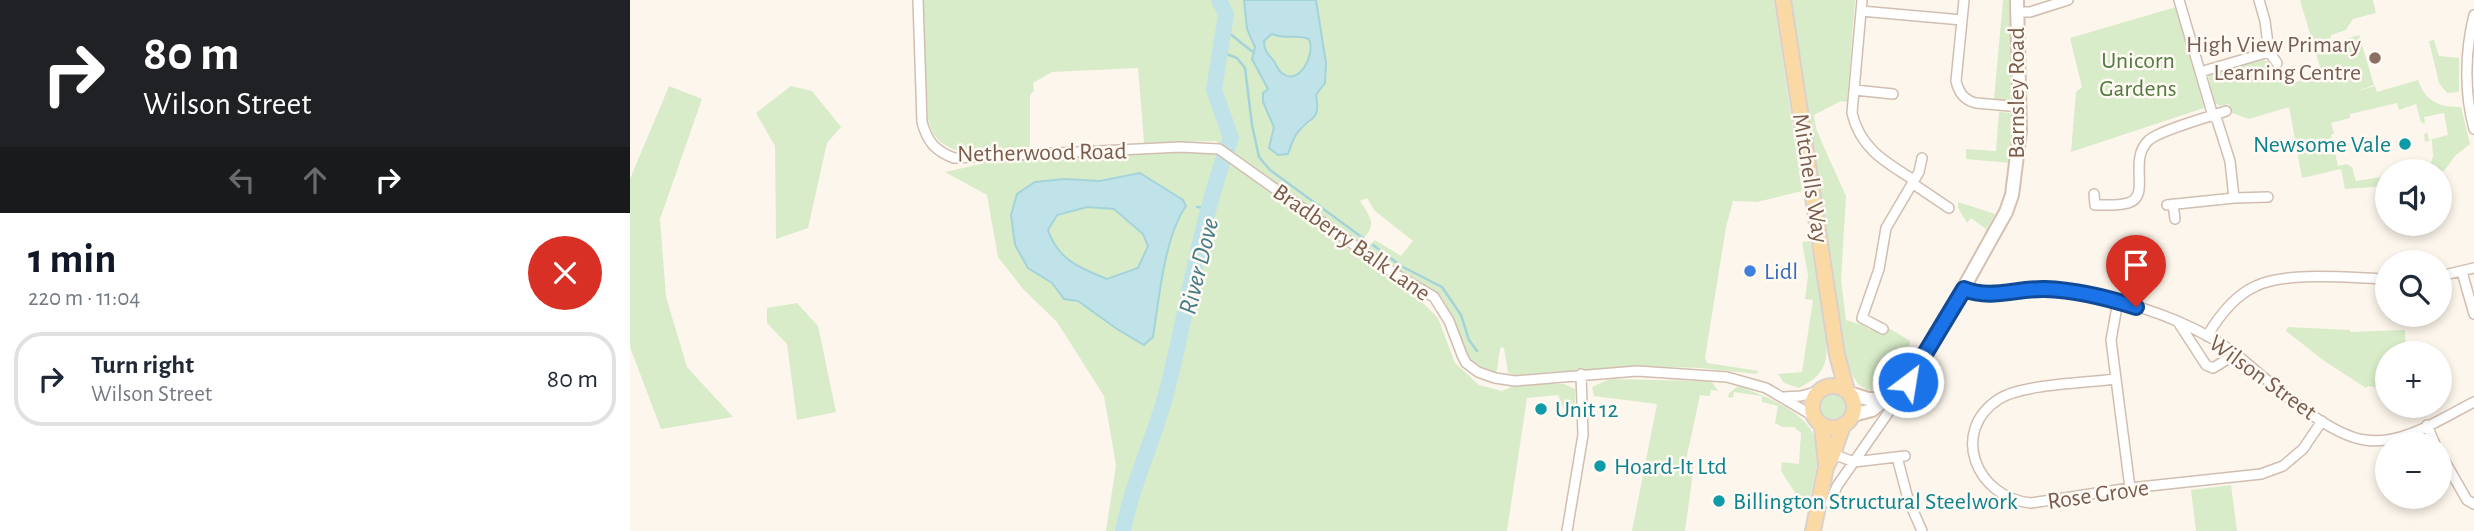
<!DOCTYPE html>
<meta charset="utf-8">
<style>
body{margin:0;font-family:"Alegreya Sans",sans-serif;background:#f6f6f7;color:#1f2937;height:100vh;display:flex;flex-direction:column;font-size:26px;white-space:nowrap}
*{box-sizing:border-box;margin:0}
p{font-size:23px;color:#747a83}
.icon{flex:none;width:38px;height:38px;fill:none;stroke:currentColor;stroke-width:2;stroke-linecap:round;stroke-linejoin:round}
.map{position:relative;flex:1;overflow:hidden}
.drawer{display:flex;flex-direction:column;background:#fff;width:630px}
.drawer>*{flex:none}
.hud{background:#202124;color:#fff;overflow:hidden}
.controls{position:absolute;left:1745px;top:159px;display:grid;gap:14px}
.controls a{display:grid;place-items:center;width:77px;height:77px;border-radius:50%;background:#fff;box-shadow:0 4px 10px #0003;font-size:35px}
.pin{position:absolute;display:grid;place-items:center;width:60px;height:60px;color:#fff;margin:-72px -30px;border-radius:50% 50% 50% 0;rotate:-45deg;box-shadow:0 0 7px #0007}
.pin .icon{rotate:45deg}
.me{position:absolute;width:77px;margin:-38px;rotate:31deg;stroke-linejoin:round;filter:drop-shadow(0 0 5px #0008)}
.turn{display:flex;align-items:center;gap:24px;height:147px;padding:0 28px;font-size:32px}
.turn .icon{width:91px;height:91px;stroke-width:2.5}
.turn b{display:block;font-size:49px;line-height:60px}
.lanes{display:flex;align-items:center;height:66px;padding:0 28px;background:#0003;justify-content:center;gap:35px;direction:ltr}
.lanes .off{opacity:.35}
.round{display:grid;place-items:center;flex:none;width:74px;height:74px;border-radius:37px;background:#f6f6f7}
.summary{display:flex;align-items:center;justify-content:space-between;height:119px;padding:0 28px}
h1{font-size:42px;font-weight:700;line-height:52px;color:#111827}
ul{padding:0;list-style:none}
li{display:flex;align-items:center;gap:21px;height:94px;margin:0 14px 10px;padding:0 14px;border:4px solid #e0e1e3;border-radius:28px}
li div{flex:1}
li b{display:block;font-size:26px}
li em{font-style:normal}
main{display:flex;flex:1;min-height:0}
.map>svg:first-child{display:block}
</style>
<main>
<section class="drawer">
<div class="hud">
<div class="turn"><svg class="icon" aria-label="right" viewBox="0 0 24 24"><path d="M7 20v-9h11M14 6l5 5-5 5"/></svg><div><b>80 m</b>Wilson Street</div></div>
<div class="lanes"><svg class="icon off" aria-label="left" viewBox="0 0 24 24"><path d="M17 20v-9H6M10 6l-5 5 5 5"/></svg><svg class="icon off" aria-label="ahead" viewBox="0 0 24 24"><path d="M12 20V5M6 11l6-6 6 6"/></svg><svg class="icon" aria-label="right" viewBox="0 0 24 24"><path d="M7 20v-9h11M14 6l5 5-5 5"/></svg></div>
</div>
<div class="summary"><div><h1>1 min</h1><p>220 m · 11:04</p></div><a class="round" style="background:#d93025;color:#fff"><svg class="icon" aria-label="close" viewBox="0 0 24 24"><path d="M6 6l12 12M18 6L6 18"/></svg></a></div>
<ul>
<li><svg class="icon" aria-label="right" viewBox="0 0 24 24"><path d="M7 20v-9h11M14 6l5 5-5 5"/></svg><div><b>Turn right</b><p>Wilson Street</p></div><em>80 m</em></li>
</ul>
</section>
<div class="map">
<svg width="1844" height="531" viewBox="0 0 1844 531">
<rect width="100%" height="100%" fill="#fdf6ec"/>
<path fill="#d8ecc9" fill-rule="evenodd" d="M293 0H614L617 29 625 48 622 59 639 89 633 102 644 127 639 148 658 153 669 131 681 122 691 40 686 0H1144L1172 191 1127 202 1103 201 1096 227 1075 358 1077 363 1129 371 1126 374 1071 368 1008 366 885 375 878 373 874 348 871 347C867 357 870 366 865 374 822 366 833 321 809 295 800 285 783 281 771 274 759 266 747 257 735 249L745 240 771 256 783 241 745 211 737 198 730 201C744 222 746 225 729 244L619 163 585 141 514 143 508 68 422 72 403 83 404 91 400 95V147L328 151C311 145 302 137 298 119Z
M1158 0H1225L1217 102 1211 101 1184 115 1186 128 1193 145 1216 196 1211 280 1216 320 1232 325 1241 330 1245 329 1253 334 1257 327 1280 341C1278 358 1275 369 1264 381L1243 380 1242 391C1228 388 1224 380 1219 366L1215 367Z
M1373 0H1379L1384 97 1380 101 1364 99Z
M1670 0H1743L1746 13 1723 19 1716 30 1701 35V38L1693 41V44L1691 46 1729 35 1744 85 1724 92 1745 86 1747 92 1788 80C1796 102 1809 107 1831 107L1840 144 1826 155 1814 171 1799 170 1795 161 1801 163 1803 156 1802 140 1795 142 1794 135 1797 132 1799 140 1818 135 1814 113 1794 117 1795 124 1791 122 1786 104 1769 110 1767 103 1720 114V118L1701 123 1704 134 1701 135 1708 166 1717 164 1722 167 1726 181 1757 176V186L1715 189 1711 169 1672 178 1659 107 1619 119 1602 113 1599 104 1590 106 1585 103 1578 75 1633 60 1639 62 1655 85 1692 74Z
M1546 7 1574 108 1441 152 1446 92 1452 87 1440 38Z
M642 34C656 40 665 34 679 39 686 54 670 87 652 73 649 71 646 63 643 60 637 52 634 50 634 41Z
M1804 40 1809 56 1829 58V92L1817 93 1809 83 1799 41Z
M39 86 72 99 30 219 36 297 57 367 103 417 31 429 0 347V179Z
M161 86 182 91 211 127 197 143 178 228 146 239 145 146 126 113Z
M1369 112 1381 113 1384 116 1380 163 1336 159V149L1366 151Z
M563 151 588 155 792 302 808 318 825 363 849 385 872 391 888 384H934L945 389V410L934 409 928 395 897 398 877 531H476L486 465 474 396 427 322 393 289 368 257 357 195 315 172 360 162ZM510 173 553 200 555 206C534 237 529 299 523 337L487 329 448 301 434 299 422 283 398 268 385 244 381 215 387 195 405 182 435 179 470 181Z
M1328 202 1365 214 1354 236 1356 229 1341 218 1337 223 1328 208Z
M457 207 484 209 513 234 518 246 508 268 477 279C450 268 428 260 418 230L427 214Z
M1180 241C1184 266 1202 339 1195 362 1192 375 1180 382 1169 388L1154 383 1148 374 1172 372 1183 300 1175 299 1178 275 1172 242Z
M167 303 188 326 206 412 167 420 157 344 137 323V308Z
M1658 327 1720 330V332L1775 330 1776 353H1767L1766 350 1753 355 1757 387 1751 388 1738 386 1736 388 1693 360 1656 331Z
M980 379 1072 381 1082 382 1088 391 1081 390 1080 396 1070 395 1056 460 1064 465 1055 531H1002L1027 404 964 396 962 387Z
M1108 386C1137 397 1189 415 1188 453 1188 468 1183 483 1180 497L1169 499 1151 471 1152 462 1169 464 1171 433 1164 427H1152L1145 423 1148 406 1132 402V396L1104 392 1103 398 1098 397 1099 393Z
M1190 407a13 13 0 1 1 26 0a13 13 0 1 1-26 0Z
M1601 485 1607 531H1566L1561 490Z"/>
<path fill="#bfe3e8" stroke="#a5d3da" stroke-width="2" fill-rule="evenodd" d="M614 0H686L696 63 695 83 686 95C691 121 681 116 668 132 663 138 661 146 658 154L648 155 639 148 644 127 633 102V93L638 89 622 59 625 47 617 29ZM642 34C655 40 666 34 679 39 686 54 669 87 652 73 648 71 646 63 643 60 637 53 634 50 634 41Z
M510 173 553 200 556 206C534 237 529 300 523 337L514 345 487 329 448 301 434 299 422 283 398 268 385 245 381 215 387 194 405 182 435 179 470 181ZM457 207 484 209 513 234 518 246 508 268 477 279C450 268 428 260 418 230L427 215Z"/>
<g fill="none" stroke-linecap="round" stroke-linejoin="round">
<path stroke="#a5d3da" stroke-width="2.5" d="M594 29 624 53
M591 52 607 58 615 68 622 125 629 157 640 170 733 238
M567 207 580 208
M743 245 771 266 812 287 831 315 839 340 847 351"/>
<path stroke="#bfe3e8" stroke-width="16" d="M493 531C502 485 522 443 535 398 558 312 569 221 601 138L584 90 596 14 589 0"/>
<g stroke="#d1beb0" stroke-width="12">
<path id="street" d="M288 0 292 122C297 141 305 151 324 158L550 147 589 149 765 274 804 297 819 321 832 355 836 363 848 372 865 378 885 381 1007 371 1097 377 1136 388 1185 417
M1232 0 1222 113C1230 148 1255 162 1284 180
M1334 0 1326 81C1329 93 1334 100 1346 103L1391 107
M1231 11 1332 20
M1386 12H1400L1438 0
M1844 15C1835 51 1834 93 1844 129
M1639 52 1647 63
M1570 72 1639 52 1635 21 1629 0
M1225 90 1263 94
M1282 183 1319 208
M1464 194 1465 205C1475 205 1488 206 1498 203 1522 196 1497 160 1519 140 1531 130 1579 117 1596 111
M1604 198 1638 197
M1543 204 1545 219
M1537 205 1604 198 1600 161 1587 120 1583 116 1549 0
M1832 272 1844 314
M1810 276 1844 268
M1333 289C1360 300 1385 289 1412 289 1449 288 1512 306 1547 321 1568 330 1589 341 1607 355 1638 380 1696 435 1735 440 1772 446 1812 418 1844 402
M1488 301 1481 340 1500 488
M1548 322 1576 365 1583 368 1606 354
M1253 329 1232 318 1249 269 1256 228 1289 172 1292 158
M1577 336C1589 316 1605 295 1626 286 1658 271 1721 278 1757 279
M1485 379C1456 383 1392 384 1369 399 1319 431 1346 498 1401 503L1500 488 1631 474 1653 466 1673 449 1692 421
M1154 397 1171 396 1189 391
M1797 425 1805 444
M1810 453 1837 500 1844 504
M1203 454 1224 462 1275 456
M1267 457 1278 499 1292 531
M1200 503 1207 486 1258 413
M937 531 953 435 951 374"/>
</g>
<g stroke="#d6c0b0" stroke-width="16">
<path id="secondary" d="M1219 393 1238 399H1256
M1223 415 1242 410 1278 381 1333 289 1376 212 1382 195 1390 131 1387 0"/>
</g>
<g stroke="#dad1cd" stroke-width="18">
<path id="primary" d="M1153 0 1207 355 1217 391
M1182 407a21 21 0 1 1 42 0a21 21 0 1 1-42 0Z
M1192 425 1196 465
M1183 531 1196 467 1203 454 1213 425"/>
</g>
<use href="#street" stroke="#fff" stroke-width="9"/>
<use href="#secondary" stroke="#fff" stroke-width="12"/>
<use href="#primary" stroke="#fbd9a5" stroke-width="14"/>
</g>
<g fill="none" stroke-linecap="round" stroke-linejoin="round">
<g stroke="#114b97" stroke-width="18">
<path id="route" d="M1278 382 1334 289C1361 300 1387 288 1415 289 1445 290 1478 298 1506 307"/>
</g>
<use href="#route" stroke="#1a73e8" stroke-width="12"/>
</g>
<circle fill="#8d6e63" stroke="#fffaf3" stroke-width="2.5" cx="1745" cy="58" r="7"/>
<g fill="#0f9aa8" stroke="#fffaf3" stroke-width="2.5">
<circle cx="1775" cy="144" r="7"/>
<circle cx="911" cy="409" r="7"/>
<circle cx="970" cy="466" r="7"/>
<circle cx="1089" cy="501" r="7"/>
</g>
<circle fill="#3f7fe0" stroke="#fffaf3" stroke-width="2.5" cx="1120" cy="271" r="7"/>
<g text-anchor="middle" stroke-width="5" stroke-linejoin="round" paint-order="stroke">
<g font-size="24" fill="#785e54" stroke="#fffaf3" text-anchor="end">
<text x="1731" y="52">High View Primary<tspan x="1731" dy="28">Learning Centre</tspan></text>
</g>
<g font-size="24" fill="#537a41" stroke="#fffaf3">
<text x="1508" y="68">Unicorn<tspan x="1508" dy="28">Gardens</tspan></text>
</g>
<g font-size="24" fill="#7a5c4d" stroke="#fffaf3">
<text transform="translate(1386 93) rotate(-90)" y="8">Barnsley Road</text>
<text transform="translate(412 152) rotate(-1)" y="8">Netherwood Road</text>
<text transform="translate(1181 178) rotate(81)" y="8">Mitchells Way</text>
<text transform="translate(722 242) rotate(35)" y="8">Bradberry Balk Lane</text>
<text transform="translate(1633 377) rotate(36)" y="8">Wilson Street</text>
<text transform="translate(1468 494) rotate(-8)" y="8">Rose Grove</text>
</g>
<g font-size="24" fill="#0d838f" stroke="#fffaf3" text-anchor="start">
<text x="1761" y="152" text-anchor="end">Newsome Vale</text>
<text x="925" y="417">Unit 12</text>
<text x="984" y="474">Hoard-It Ltd</text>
<text x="1103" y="509">Billington Structural Steelwork</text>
</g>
<g font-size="24" fill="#366cbe" stroke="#fffaf3" text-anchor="start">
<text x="1134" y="279">Lidl</text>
</g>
<g font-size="26" font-style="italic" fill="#437c86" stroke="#fffaf3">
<text transform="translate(568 266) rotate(-76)" y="9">River Dove</text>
</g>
</g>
</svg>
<div class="controls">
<a><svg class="icon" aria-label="sound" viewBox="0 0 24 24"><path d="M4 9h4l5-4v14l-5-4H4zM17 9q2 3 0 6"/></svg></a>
<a><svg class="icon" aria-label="search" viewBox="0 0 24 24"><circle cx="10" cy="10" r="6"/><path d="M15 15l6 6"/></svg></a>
<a>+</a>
<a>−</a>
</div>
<div class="pin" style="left:1506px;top:307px;background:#d93025"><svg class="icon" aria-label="arrive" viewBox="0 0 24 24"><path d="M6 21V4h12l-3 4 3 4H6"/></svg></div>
<svg class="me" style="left:1278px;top:382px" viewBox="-20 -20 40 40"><circle r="17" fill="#1a73e8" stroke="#fff" stroke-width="3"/><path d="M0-11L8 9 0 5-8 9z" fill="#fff"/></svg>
</div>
</main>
